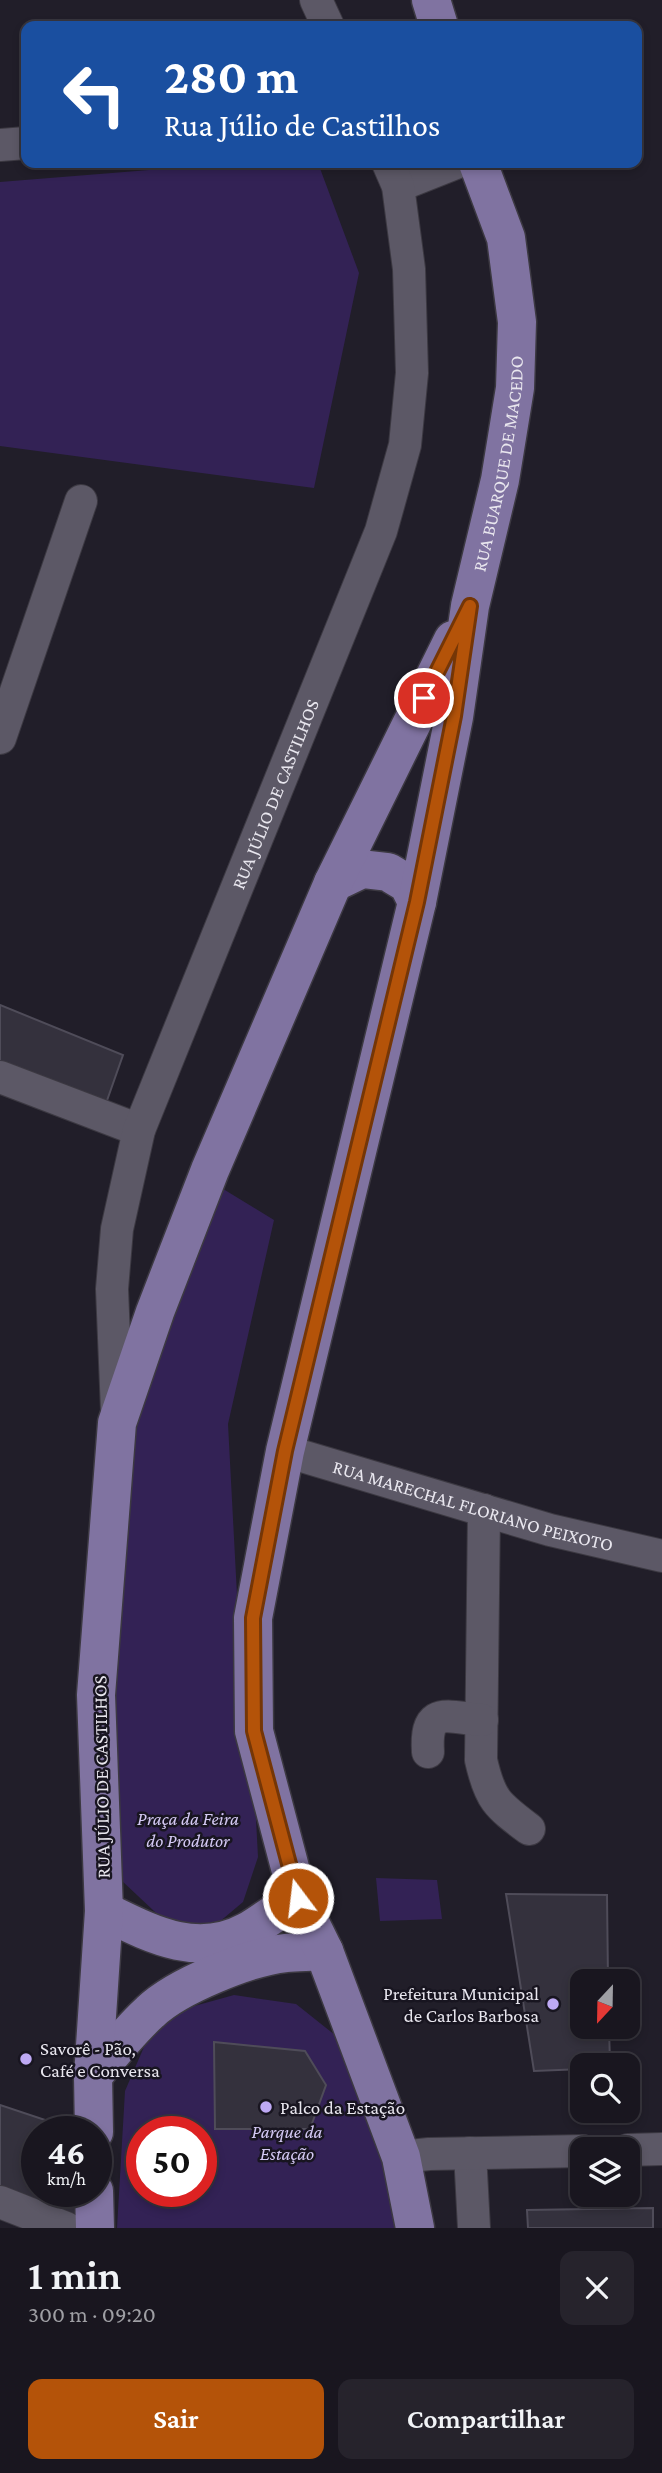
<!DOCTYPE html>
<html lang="pt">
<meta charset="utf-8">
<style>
body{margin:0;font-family:"Crimson Pro",serif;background:#26232c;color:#f1f3f6;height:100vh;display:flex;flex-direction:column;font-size:26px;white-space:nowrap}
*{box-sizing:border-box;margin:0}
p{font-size:23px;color:#9f9fa4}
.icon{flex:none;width:38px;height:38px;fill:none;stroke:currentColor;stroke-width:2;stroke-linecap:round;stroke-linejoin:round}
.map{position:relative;height:2228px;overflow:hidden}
.side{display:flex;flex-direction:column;background:#19161f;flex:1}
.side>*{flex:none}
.top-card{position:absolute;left:21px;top:21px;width:621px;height:147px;border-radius:14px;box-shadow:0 4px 10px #0003,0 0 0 2px #37353d;background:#1a4fa0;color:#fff;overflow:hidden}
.needle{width:46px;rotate:202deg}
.buttons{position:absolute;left:570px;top:1969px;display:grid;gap:14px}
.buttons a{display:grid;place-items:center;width:70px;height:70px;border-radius:14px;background:#19161f;box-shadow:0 4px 10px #0003,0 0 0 2px #37353d;font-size:35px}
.speed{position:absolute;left:21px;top:2116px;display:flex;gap:14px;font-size:35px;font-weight:700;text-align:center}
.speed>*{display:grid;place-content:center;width:91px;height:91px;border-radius:50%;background:#19161f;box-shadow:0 4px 10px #0003,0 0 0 2px #37353d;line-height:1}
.speed small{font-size:18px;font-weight:400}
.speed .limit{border:10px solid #d22;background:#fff;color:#111}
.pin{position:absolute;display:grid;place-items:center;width:60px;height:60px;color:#fff;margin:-30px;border:4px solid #fff;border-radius:50%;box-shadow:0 2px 7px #0007}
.me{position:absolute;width:77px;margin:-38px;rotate:345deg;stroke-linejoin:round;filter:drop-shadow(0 0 5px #0008)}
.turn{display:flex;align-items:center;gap:24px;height:147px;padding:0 28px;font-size:32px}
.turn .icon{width:91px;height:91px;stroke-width:2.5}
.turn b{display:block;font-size:49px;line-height:60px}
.round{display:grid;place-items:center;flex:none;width:74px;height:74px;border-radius:14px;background:#26232c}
.summary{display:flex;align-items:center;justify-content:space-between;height:119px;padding:0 28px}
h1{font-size:42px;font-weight:600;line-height:52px}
.cta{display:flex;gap:14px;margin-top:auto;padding:14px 28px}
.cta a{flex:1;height:80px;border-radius:14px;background:#b45309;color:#fff;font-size:28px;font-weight:600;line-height:80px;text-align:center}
.cta a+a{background:#26232c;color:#f1f3f6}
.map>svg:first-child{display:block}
</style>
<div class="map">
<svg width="662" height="2228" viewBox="0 0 662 2228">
<rect width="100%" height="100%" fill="#211e29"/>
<path fill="#325" fill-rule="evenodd" d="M236 163H318L359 273 314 488 0 446V182Z
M215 1184 274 1220 228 1424 238 1614 254 1782 258 1857 243 1902 218 1923 171 1927 121 1880 113 1669 137 1389Z
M376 1878 437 1880 442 1919 380 1921Z
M234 1995 296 2004 345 2043 383 2152 397 2228H117L125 2091 147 2040 180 2010ZM142 2132H201V2191H142Z"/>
<path fill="#34313d" stroke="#4f4c59" stroke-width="2" d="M0 1005 123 1055 104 1109 0 1068Z
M506 1894 607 1895 608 1981H583V2026H609L610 2065H583V2069L534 2071Z
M214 2042 305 2051 326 2085 310 2129H215Z
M0 2105 81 2132H37V2191H88L89 2228 0 2196Z
M653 2208V2228H528L527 2210Z"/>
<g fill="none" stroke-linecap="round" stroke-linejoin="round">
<g stroke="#3c3942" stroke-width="34">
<g id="minor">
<path d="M316 0 328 26"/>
<path d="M0 145 26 143"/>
<path d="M398 186 456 163"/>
<path d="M0 738 81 501"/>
<path d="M0 1077 139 1130"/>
<path id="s1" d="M117 1411 112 1289 117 1229 139 1130 381 531 405 445 412 373 409 269 398 186 388 163"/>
<path id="s2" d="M285 1451 550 1530 662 1556"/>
<path d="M484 1510 481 1760C490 1800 497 1805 529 1829"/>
<path d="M428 1752C425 1705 446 1717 482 1720"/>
<path d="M628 2150 662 2149"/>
<path d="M470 2153 474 2228"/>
<path d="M401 2157 429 2154 583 2151"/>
<path d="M0 2202 66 2228"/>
</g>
</g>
<g stroke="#3c3942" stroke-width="41">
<g id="major">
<path d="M431 0 439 26"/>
<path d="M333 883 362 869 388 872 408 884 417 902"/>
<path d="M104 1911C151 1934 197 1959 248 1931 265 1921 281 1908 298 1898"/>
<path d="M93 2076C111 2054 129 2031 150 2012 177 1986 249 1957 286 1953 299 1952 312 1952 324 1951"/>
<path d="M94 2132 93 2076 104 1911 96 1695 117 1423 155 1312 210 1170 333 883 453 640"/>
<path d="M94 2191 95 2228"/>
<path id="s3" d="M415 2228 401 2157 324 1951 298 1898 254 1731 253 1618 285 1451 417 902 454 717 470 606 500 480 515 388 517 322 506 238 478 163"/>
</g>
</g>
<use href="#minor" stroke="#5c5866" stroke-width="32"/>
<use href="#major" stroke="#8073a1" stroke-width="38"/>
</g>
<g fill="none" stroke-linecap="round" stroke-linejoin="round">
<g stroke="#753606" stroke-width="18">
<path id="route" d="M298 1898 254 1731 253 1618 285 1451 417 902 454 716 470 606 424 698"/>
</g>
<use href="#route" stroke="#b45309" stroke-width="12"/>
</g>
<g fill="#bea9f4" stroke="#181520" stroke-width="2.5">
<circle cx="553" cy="2004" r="7"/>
<circle cx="26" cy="2059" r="7"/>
<circle cx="266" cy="2107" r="7"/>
</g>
<g text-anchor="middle" stroke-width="5" stroke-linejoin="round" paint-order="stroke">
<g font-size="19" fill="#e8e6ee" stroke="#181520">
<text dy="7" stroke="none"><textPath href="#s3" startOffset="1818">RUA BUARQUE DE MACEDO</textPath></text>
<text dy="7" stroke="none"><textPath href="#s1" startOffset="646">RUA JÚLIO DE CASTILHOS</textPath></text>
<text dy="7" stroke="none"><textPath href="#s2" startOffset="196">RUA MARECHAL FLORIANO PEIXOTO</textPath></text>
<text transform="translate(101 1777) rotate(-91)" y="7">RUA JÚLIO DE CASTILHOS</text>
</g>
<g font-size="19" font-style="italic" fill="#d4c9f4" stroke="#181520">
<text x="188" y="1825">Praça da Feira<tspan x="188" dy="22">do Produtor</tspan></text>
<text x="287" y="2138">Parque da<tspan x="287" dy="22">Estação</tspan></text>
</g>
<g font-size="19" fill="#e8e6ee" stroke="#181520" text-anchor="start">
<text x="539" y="2000" text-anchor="end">Prefeitura Municipal<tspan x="539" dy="22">de Carlos Barbosa</tspan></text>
<text x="40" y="2055">Savorê - Pão,<tspan x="40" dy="22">Café e Conversa</tspan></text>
<text x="280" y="2114">Palco da Estação</text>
</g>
</g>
</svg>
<div class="buttons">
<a><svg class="needle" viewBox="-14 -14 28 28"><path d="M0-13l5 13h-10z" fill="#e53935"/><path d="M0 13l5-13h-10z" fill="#9f9fa4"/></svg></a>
<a><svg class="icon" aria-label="search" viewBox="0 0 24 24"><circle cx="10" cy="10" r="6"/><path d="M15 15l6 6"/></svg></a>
<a><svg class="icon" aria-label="layers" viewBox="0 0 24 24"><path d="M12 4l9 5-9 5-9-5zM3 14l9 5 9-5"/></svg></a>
</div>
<div class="speed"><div>46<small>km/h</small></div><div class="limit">50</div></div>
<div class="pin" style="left:424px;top:698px;background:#d93025"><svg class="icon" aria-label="arrive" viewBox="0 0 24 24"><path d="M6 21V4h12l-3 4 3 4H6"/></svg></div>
<svg class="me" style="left:298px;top:1898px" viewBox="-20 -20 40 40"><circle r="17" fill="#b45309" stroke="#fff" stroke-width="3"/><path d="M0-11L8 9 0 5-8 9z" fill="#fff"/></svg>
<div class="top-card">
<div class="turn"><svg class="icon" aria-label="left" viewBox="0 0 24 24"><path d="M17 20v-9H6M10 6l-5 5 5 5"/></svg><div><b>280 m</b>Rua Júlio de Castilhos</div></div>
</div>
</div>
<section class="side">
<div class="summary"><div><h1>1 min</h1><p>300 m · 09:20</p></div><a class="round"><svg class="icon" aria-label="close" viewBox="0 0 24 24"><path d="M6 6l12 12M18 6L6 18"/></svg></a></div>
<div class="cta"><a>Sair</a><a>Compartilhar</a></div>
</section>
